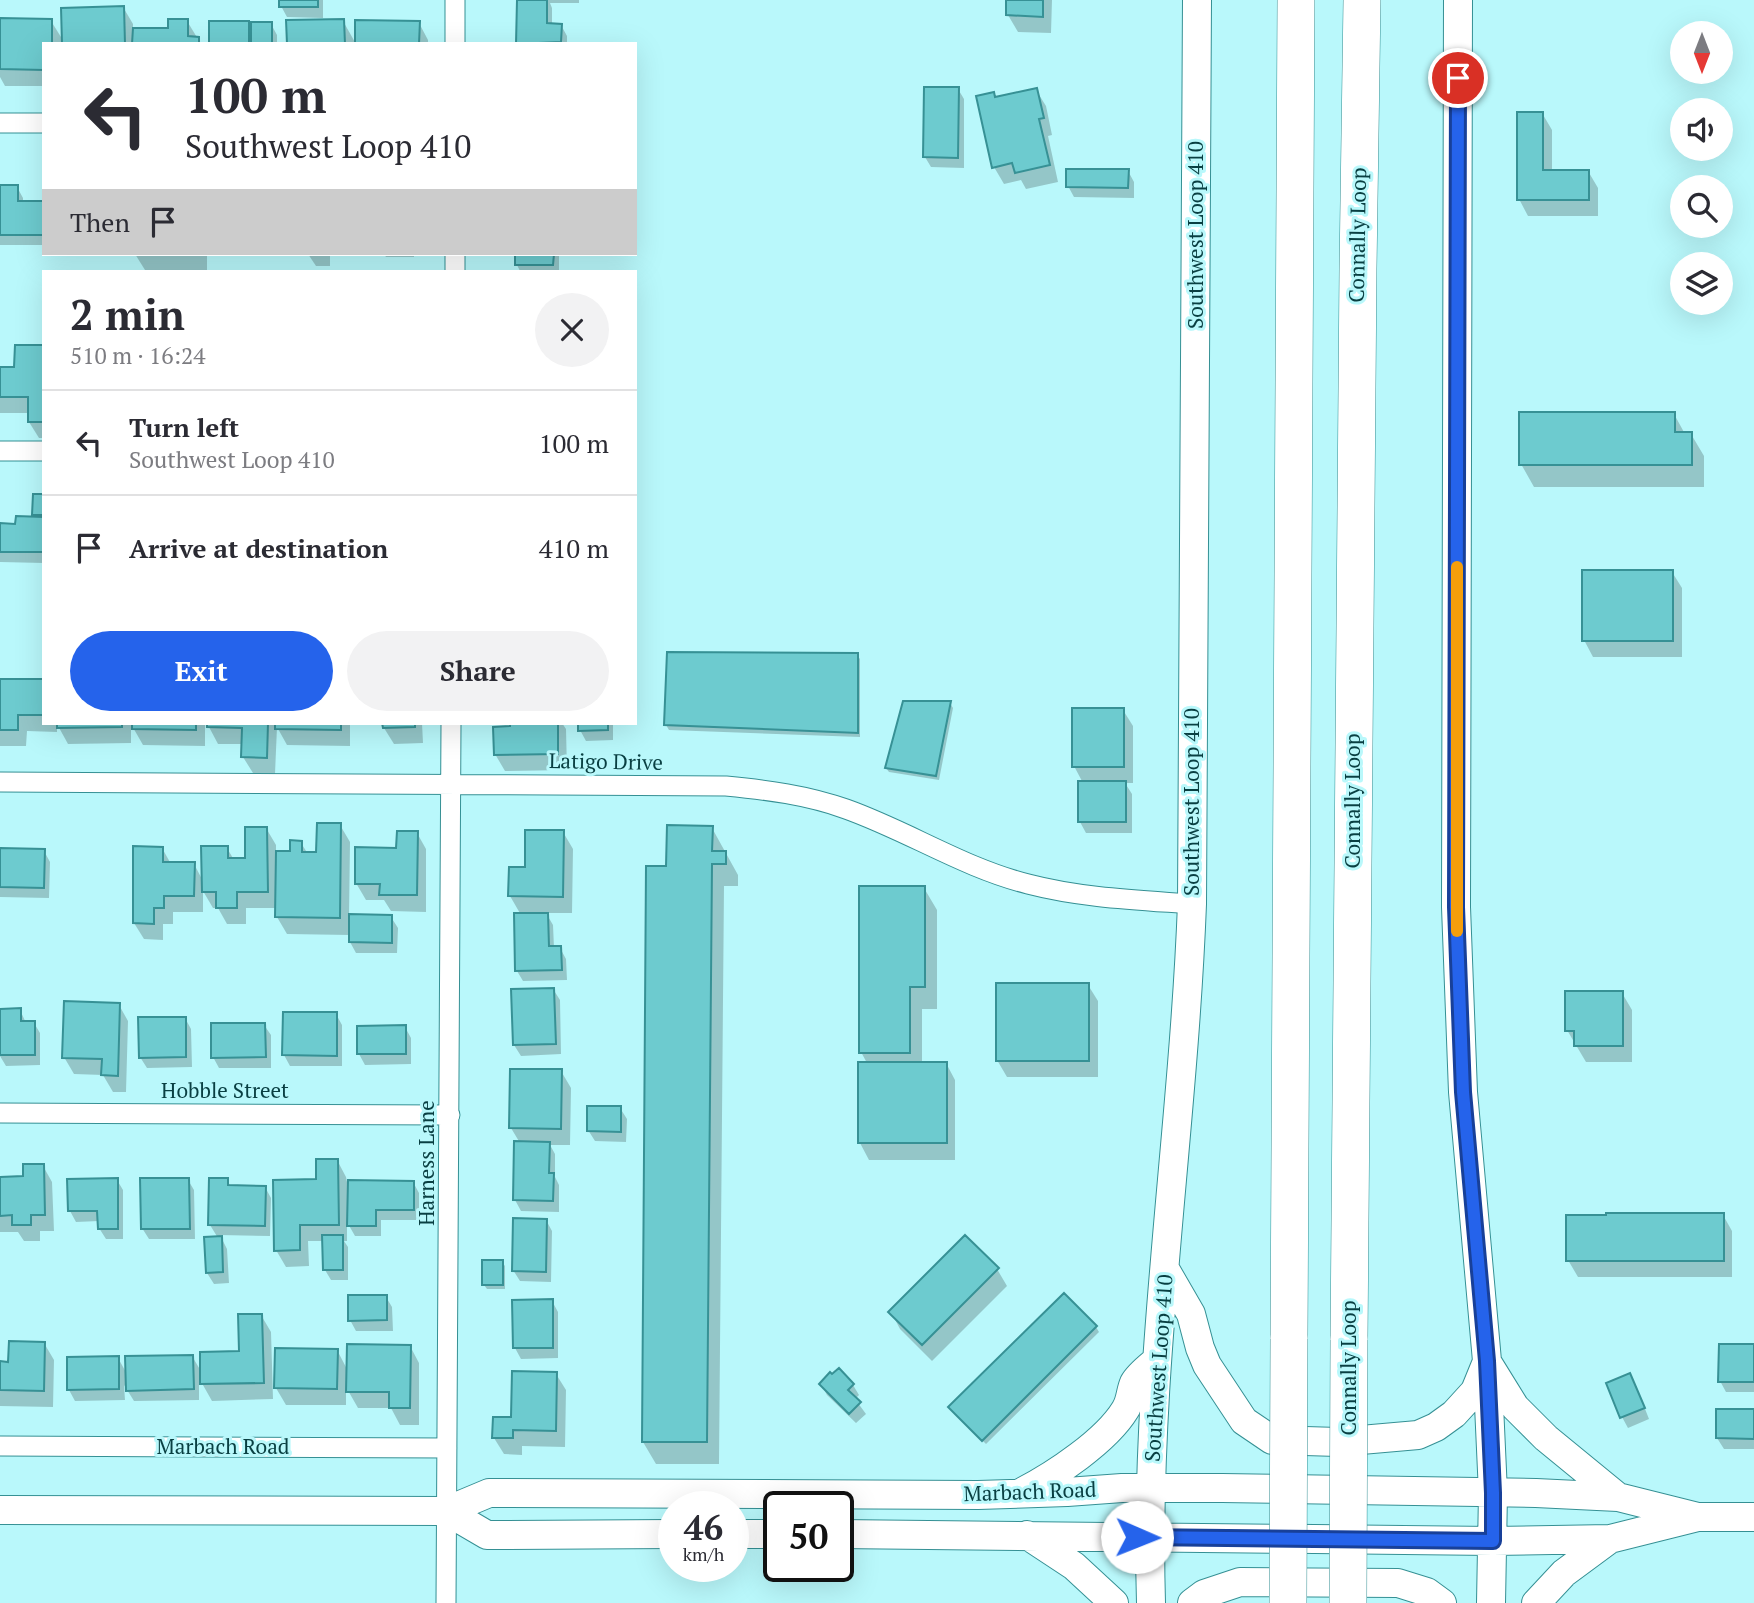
<!DOCTYPE html>
<meta charset="utf-8">
<style>
body{margin:0;font-family:"PT Serif",serif;background:#f2f2f3;color:#2b2b33;height:100vh;display:flex;flex-direction:column;font-size:26px;white-space:nowrap}
*{box-sizing:border-box;margin:0}
p{font-size:23px;color:#7c7c81}
.icon{flex:none;width:38px;height:38px;fill:none;stroke:currentColor;stroke-width:2;stroke-linecap:round;stroke-linejoin:round}
.map{position:relative;flex:1;overflow:hidden}
.details{position:absolute;left:42px;top:270px;width:595px;height:455px;display:flex;flex-direction:column;background:#fff;border-radius:0px;box-shadow:0 7px 28px #0002}
.details>*{flex:none}
.hud{position:absolute;left:42px;top:42px;width:595px;height:214px;border-radius:0px;box-shadow:0 7px 28px #0002;background:#fff;color:#2b2b33;overflow:hidden}
.needle{width:46px;rotate:180deg}
.tools{position:absolute;left:1670px;top:21px;display:grid;gap:14px}
.tools a{display:grid;place-items:center;width:63px;height:63px;border-radius:50%;background:#fff;box-shadow:0 7px 28px #0002;font-size:35px}
.speed{position:absolute;left:658px;top:1491px;display:flex;gap:14px;font-size:35px;font-weight:700;text-align:center}
.speed>*{display:grid;place-content:center;width:91px;height:91px;border-radius:50%;background:#fff;box-shadow:0 7px 28px #0002;line-height:1}
.speed small{font-size:18px;font-weight:400}
.speed .limit{border:4px solid #111;border-radius:10px;background:#fff;color:#111}
.pin{position:absolute;display:grid;place-items:center;width:60px;height:60px;color:#fff;margin:-30px;border:4px solid #fff;border-radius:50%;box-shadow:0 2px 7px #0007}
.me{position:absolute;width:77px;margin:-38px;rotate:91deg;stroke-linejoin:round;filter:drop-shadow(0 0 5px #0008)}
.turn{display:flex;align-items:center;gap:24px;height:147px;padding:0 28px;font-size:32px}
.turn .icon{width:91px;height:91px;stroke-width:2.5}
.turn b{display:block;font-size:49px;line-height:60px}
.then{display:flex;align-items:center;height:66px;padding:0 28px;background:#0003;gap:14px;font-size:26px}
.round{display:grid;place-items:center;flex:none;width:74px;height:74px;border-radius:37px;background:#f2f2f3}
.overview{display:flex;align-items:center;justify-content:space-between;height:119px;padding:0 28px}
h1{font-size:42px;font-weight:700;line-height:52px}
.primary-button{display:flex;gap:14px;margin-top:auto;padding:14px 28px}
.primary-button a{flex:1;height:80px;border-radius:42px;background:#2563eb;color:#fff;font-size:28px;font-weight:700;line-height:80px;text-align:center}
.primary-button a+a{background:#f2f2f3;color:#2b2b33}
ul{padding:0;list-style:none}
li{display:flex;align-items:center;gap:21px;height:105px;padding:0 28px;border-top:2px solid #e1e1e2}
li div{flex:1}
li b{display:block;font-size:26px}
li em{font-style:normal}
.map>svg:first-child{display:block}
</style>
<div class="map">
<svg width="1754" height="1603" viewBox="0 0 1754 1603">
<rect width="100%" height="100%" fill="#b9f8fb"/>
<path fill="#0003" d="M281 0H323V18L287 17 281 6Z
M519 0H579V3H550L552 8V25H561L567 36V44H518Z
M1008 0H1052L1051 33 1018 32 1008 15Z
M123 7 133 24V30H169L187 21 201 44H64Z
M0 20 51 21 61 37V44H44V86H5L0 77Z
M343 21 356 44 419 23 428 40V44H288Z
M248 23 253 32 271 24 277 35V44H211Z
M958 89 964 99V168L931 167 925 157Z
M1036 90 1046 106 1052 135 1048 136 1058 182 1026 189 1021 180 1004 184 994 167 993 94 996 98Z
M1542 113 1552 130V171H1588L1598 188V216H1528L1519 199Z
M1128 171 1134 182V198L1074 197 1068 186Z
M0 187H17L23 198V203H44V245H0Z
M135 254H207V271L145 270Z
M308 254H352H330V266H316Z
M384 254H414V257H386Z
M517 254H559V271H520L517 265Z
M44 347V438H39L29 422 30 413H0V369H16Z
M1674 414 1685 434H1691L1704 456V487H1534L1521 464Z
M44 496V563L0 562V525H17L36 518 34 515Z
M1672 572 1682 588V657H1593L1584 640Z
M857 655 860 659V737L669 730 666 725Z
M0 680 44 681V723H205V746L143 745 131 724V743L68 744 57 724V732L27 731 26 746H0Z
M950 703 953 708 939 780 889 772 886 768Z
M1123 710 1133 726V783H1125L1132 794V833H1086L1080 822 1083 783 1074 766Z
M209 723H350V746L287 745 277 727 275 774 253 773 243 757V744H218L209 727Z
M361 723H422L423 743 394 744 384 728V724L362 725Z
M511 723H562L566 729 567 770 505 771 495 754 511 728Z
M580 723H613V740L586 741 580 730Z
M340 825 350 842 349 916 391 917 398 928 397 953H356L350 942V935L287 934 277 917V908H246V924H227L218 908H213L203 891V912H173V924H163V940L144 939 134 923 162 848 171 864H194L203 881 227 848 234 860H246L266 828 276 845V853H292L301 843 308 854H318Z
M712 828 738 875V886H724L719 1464H656L643 1442 668 868Z
M563 832 573 849 572 913H546L553 925 554 948H560L566 959 567 980 523 981 517 971 521 915 510 896 527 868Z
M417 833 426 849V912L391 911 384 900H366L356 883Z
M0 850 44 851 50 862 49 898 0 897Z
M924 888 937 910V1009H922V1063H946L955 1080V1160H869L860 1143 867 1063 861 1052Z
M1088 985 1098 1001V1077H1007L997 1060Z
M553 989 560 1000 561 1054 521 1056 514 1045Z
M1622 993 1632 1010V1062H1586L1567 1030Z
M119 1005 128 1021 126 1092H113L103 1075 74 1074 64 1057Z
M0 1010H20L26 1023H34L40 1033V1065L6 1066 0 1056Z
M336 1014 342 1025V1066H290L284 1055Z
M185 1018 191 1029 192 1067 147 1068 140 1057Z
M264 1025 271 1035V1068H219L213 1057Z
M405 1027 411 1038V1064L365 1065 359 1054Z
M561 1071 571 1088 570 1145H550L555 1154V1177L559 1185V1212L521 1211 515 1200 520 1143 511 1128Z
M620 1108 627 1119 626 1142 595 1141 588 1130Z
M337 1160 346 1177 347 1182H413L419 1193V1220H381V1236H355L347 1222V1241H344L348 1247V1280H331L325 1270 324 1241H308L309 1266 286 1267 276 1250 318 1181Z
M43 1166 52 1182 54 1231H40V1241H24L18 1232H0V1178H25Z
M117 1180 123 1190V1239H106L99 1228V1221L76 1222 70 1211Z
M188 1180 194 1190 195 1239H149L142 1228Z
M227 1180 231 1187H265L271 1198 270 1236 220 1235 227 1249 229 1283 214 1284 207 1273 218 1238 210 1225Z
M1723 1215 1732 1231V1277H1578L1568 1260Z
M546 1220 552 1231 551 1282 520 1281 513 1270Z
M502 1262 505 1266V1289H487L484 1285Z
M997 1269 1007 1286 932 1361 900 1329 891 1312Z
M1064 1295 1096 1327 1099 1332 986 1444 953 1412Z
M386 1297 392 1307 393 1331H356L350 1320Z
M552 1301 558 1312V1358L521 1359 515 1348Z
M261 1315 271 1332 273 1399 212 1401 199 1378V1400L134 1401 124 1385 125 1400 75 1401 69 1390 118 1358 127 1374 192 1356 202 1373 240 1353Z
M44 1343 54 1360 53 1407 0 1406V1363H10Z
M410 1346 419 1363V1425H400L391 1408H358L346 1387V1405H286L276 1388 337 1350 348 1371Z
M1754 1346V1392H1726L1720 1381Z
M556 1374 566 1390 565 1447 522 1446V1455L504 1454 494 1438Z
M821 1384 853 1385 859 1395 855 1399 866 1414 856 1423 827 1395Z
M1608 1384 1636 1386 1649 1419 1628 1428 1622 1417Z
M1754 1410V1449H1724L1717 1438Z"/>
<path fill="#6dcbcf" stroke="#379195" stroke-width="2" d="M279 0H318V7H279Z
M517 0H547V23L562 24 561 42 516 44Z
M1006 0H1043V17L1006 15Z
M124 6 125 44H62L61 8Z
M0 18 52 19V44H44V70L0 69Z
M168 19H188V36L199 37V44H132L133 28H168Z
M344 19 345 44H287L286 20Z
M355 20 420 21 419 44H355Z
M209 21H249V44H209Z
M251 22H272V44H251Z
M924 87H959L958 158 923 157Z
M1037 88 1044 118 1039 119 1050 165 1015 173 1012 163 992 168 976 96 994 92 995 97Z
M1517 112H1543V170H1589V200H1517Z
M1066 169H1129L1128 188 1066 187Z
M0 185H18V201H44V235H0Z
M515 254H554L553 265H515Z
M15 345H44V422H28V397H0V367H14Z
M1519 412H1675V432H1692V465H1519Z
M33 494H44V515H32Z
M16 516 44 517V552H0V523L15 524Z
M1582 570H1673V641H1582Z
M667 652 858 653V733L664 725Z
M0 679H44V715H18V730H0Z
M903 701H951L936 776 885 768Z
M1072 708H1124V767H1072Z
M57 723H122V727L57 728Z
M132 723H196V730L132 729Z
M207 723H268L267 758 241 757 242 728 207 727Z
M275 723H341V730L275 729Z
M382 723H415V727L383 728Z
M510 723H558V754L494 755 493 727 510 726Z
M578 723H608V730L578 731Z
M1078 781H1126V822H1078Z
M317 823H341L340 918 275 917 276 851H290V840L302 841V852H316Z
M667 825 713 826 712 851H726V864H712L707 1442H642L646 866H666Z
M245 827H267L268 892H237V908H216V892H202L201 846H228V858H245Z
M525 830H564L563 897 508 896 509 867H525Z
M397 831H418L417 895H379L380 884H355V847L396 848Z
M133 846 163 847V862H195L194 896H164V908H154V924L133 923Z
M0 848 45 849 44 888 0 887Z
M859 886H925V987H910V1053H859Z
M514 913H548L549 946H561L562 970 515 971Z
M349 914 392 915V943L349 942Z
M996 983H1089V1061H996Z
M554 988 556 1044 513 1045 511 989Z
M1565 991H1623V1046H1574V1031H1565Z
M64 1001 120 1003 118 1076 101 1075 102 1059 62 1058Z
M21 1008V1021H35V1055H0V1009Z
M283 1012H337V1056L282 1055Z
M138 1017H186V1057L139 1058Z
M211 1023H265L266 1057 211 1058Z
M406 1025V1054H357V1026Z
M858 1062H947V1143H858Z
M510 1069H562L561 1129 509 1128Z
M587 1106H621V1132L587 1131Z
M514 1141 550 1142 549 1173H554L553 1201 513 1200Z
M316 1159H338L339 1225H300V1250L274 1251 273 1180 316 1179Z
M23 1164H44L45 1215H31V1225H12V1215L0 1216V1177L23 1176Z
M118 1178V1229H98L97 1211H68L67 1179Z
M140 1178H189L190 1229H141Z
M209 1178H228V1185L266 1186 265 1226 208 1225Z
M348 1180 414 1181V1210H376V1226H347Z
M1606 1213H1724V1261H1566V1215H1606Z
M513 1218 547 1219 546 1272 512 1271Z
M322 1235H343V1270H323Z
M965 1235 999 1268 922 1345 888 1312Z
M222 1236 223 1272 206 1273 204 1237Z
M482 1260H503V1285H482Z
M1064 1293 1097 1326 982 1441 948 1407Z
M348 1295H387V1320L348 1321Z
M553 1299V1348H513L512 1300Z
M238 1314H262L264 1383 200 1384V1352L239 1351Z
M9 1341 45 1342 44 1391 0 1390V1361L8 1362Z
M347 1344 411 1345 410 1408H389V1392H346Z
M1719 1344H1754V1382H1718Z
M275 1348 338 1349 337 1389 274 1388Z
M193 1355 194 1389 126 1391 125 1356Z
M119 1356V1389L67 1390V1357Z
M839 1368 854 1384 848 1390 861 1402 849 1414 819 1384 830 1372 832 1374Z
M512 1371 557 1372 556 1431 513 1430V1438H492L493 1417H511Z
M1630 1373 1645 1408 1620 1418 1606 1383Z
M1716 1409H1754V1439L1716 1438Z"/>
<g fill="none" stroke-linecap="round" stroke-linejoin="round">
<g stroke="#359094" stroke-width="21">
<path id="street" d="M455 44V0
M0 123H44
M455 271V254
M0 451H44
M0 782 726 786C767 790 807 795 846 809 908 831 964 868 1028 884 1082 898 1137 900 1192 904
M0 1113 450 1115
M0 1446 447 1448
M446 1603 451 723"/>
</g>
<g stroke="#359094" stroke-width="30">
<path id="secondary" d="M1458 0 1456 907 1463 1092 1487 1361 1493 1493 1491 1603
M1165 1269 1191 1314 1200 1348 1207 1365 1244 1421 1272 1440 1338 1442 1418 1435 1436 1427 1454 1414 1475 1391 1486 1364
M1489 1365 1515 1407 1546 1438 1618 1497
M1022 1492C1055 1475 1106 1441 1125 1410 1131 1401 1130 1392 1134 1383 1138 1375 1150 1366 1157 1360
M0 1510 446 1511 489 1493 978 1495 1067 1492 1122 1488H1222L1536 1493 1618 1497 1698 1517
M446 1511 487 1535 674 1534
M733 1534H779
M838 1534 1493 1541 1610 1539 1698 1517H1754
M1027 1535 1074 1566 1114 1603
M1151 1603C1144 1369 1183 1137 1192 904L1197 0
M1192 1603 1204 1594 1240 1582 1398 1583 1427 1592 1442 1603
M1536 1603 1564 1573 1610 1539"/>
</g>
<g stroke="#359094" stroke-width="38">
<path id="highway" d="M1289 1339 1296 0
M1349 1340 1358 269 1362 0"/>
</g>
<use href="#street" stroke="#fff" stroke-width="19"/>
<use href="#secondary" stroke="#fff" stroke-width="28"/>
<use href="#highway" stroke="#fff" stroke-width="37"/>
<g stroke="#359094" stroke-width="38" stroke-linecap="butt">
<path id="highway-bridge" d="M1288 1603 1289 1339
M1348 1603 1349 1340"/>
</g>
<use href="#highway-bridge" stroke="#fff" stroke-width="37"/>
</g>
<g fill="none" stroke-linecap="round" stroke-linejoin="round">
<g stroke="#184099" stroke-width="18">
<path id="route" d="M1137 1537 1493 1541V1493L1487 1361 1463 1092 1456 907 1458 78"/>
</g>
<use href="#route" stroke="#2563eb" stroke-width="12"/>
<path stroke="#f59e0b" stroke-width="12" d="M1457 567V931"/>
</g>
<g text-anchor="middle" stroke-width="6" stroke-linejoin="round" paint-order="stroke">
<g font-size="21" fill="#093f42" stroke="#b9f8fb">
<text transform="translate(1196 235) rotate(-90)" y="7">Southwest Loop 410</text>
<text transform="translate(1358 235) rotate(-89)" y="7">Connally Loop</text>
<text transform="translate(606 762) rotate(1)" y="7">Latigo Drive</text>
<text transform="translate(1353 801) rotate(-90)" y="7">Connally Loop</text>
<text transform="translate(1192 802) rotate(-90)" y="7">Southwest Loop 410</text>
<text x="225" y="1098">Hobble Street</text>
<text transform="translate(427 1163) rotate(-90)" y="7">Harness Lane</text>
<text transform="translate(1159 1368) rotate(-86)" y="7">Southwest Loop 410</text>
<text transform="translate(1349 1368) rotate(-90)" y="7">Connally Loop</text>
<text x="223" y="1454">Marbach Road</text>
<text transform="translate(1030 1492) rotate(-2)" y="7">Marbach Road</text>
</g>
</g>
</svg>
<div class="tools">
<a><svg class="needle" viewBox="-14 -14 28 28"><path d="M0-13l5 13h-10z" fill="#e53935"/><path d="M0 13l5-13h-10z" fill="#7c7c81"/></svg></a>
<a><svg class="icon" aria-label="sound" viewBox="0 0 24 24"><path d="M4 9h4l5-4v14l-5-4H4zM17 9q2 3 0 6"/></svg></a>
<a><svg class="icon" aria-label="search" viewBox="0 0 24 24"><circle cx="10" cy="10" r="6"/><path d="M15 15l6 6"/></svg></a>
<a><svg class="icon" aria-label="layers" viewBox="0 0 24 24"><path d="M12 4l9 5-9 5-9-5zM3 14l9 5 9-5"/></svg></a>
</div>
<div class="speed"><div>46<small>km/h</small></div><div class="limit">50</div></div>
<div class="pin" style="left:1458px;top:78px;background:#d93025"><svg class="icon" aria-label="arrive" viewBox="0 0 24 24"><path d="M6 21V4h12l-3 4 3 4H6"/></svg></div>
<svg class="me" style="left:1137px;top:1537px" viewBox="-20 -20 40 40"><circle r="19" fill="#fff"/><path d="M0-13L10 11 0 6-10 11z" fill="#2563eb"/></svg>
<div class="hud">
<div class="turn"><svg class="icon" aria-label="left" viewBox="0 0 24 24"><path d="M17 20v-9H6M10 6l-5 5 5 5"/></svg><div><b>100 m</b>Southwest Loop 410</div></div>
<div class="then">Then<svg class="icon" aria-label="arrive" viewBox="0 0 24 24"><path d="M6 21V4h12l-3 4 3 4H6"/></svg></div>
</div>
<section class="details">
<div class="overview"><div><h1>2 min</h1><p>510 m · 16:24</p></div><a class="round"><svg class="icon" aria-label="close" viewBox="0 0 24 24"><path d="M6 6l12 12M18 6L6 18"/></svg></a></div>
<ul>
<li><svg class="icon" aria-label="left" viewBox="0 0 24 24"><path d="M17 20v-9H6M10 6l-5 5 5 5"/></svg><div><b>Turn left</b><p>Southwest Loop 410</p></div><em>100 m</em></li>
<li><svg class="icon" aria-label="arrive" viewBox="0 0 24 24"><path d="M6 21V4h12l-3 4 3 4H6"/></svg><div><b>Arrive at destination</b></div><em>410 m</em></li>
</ul>
<div class="primary-button"><a>Exit</a><a>Share</a></div>
</section>
</div>
